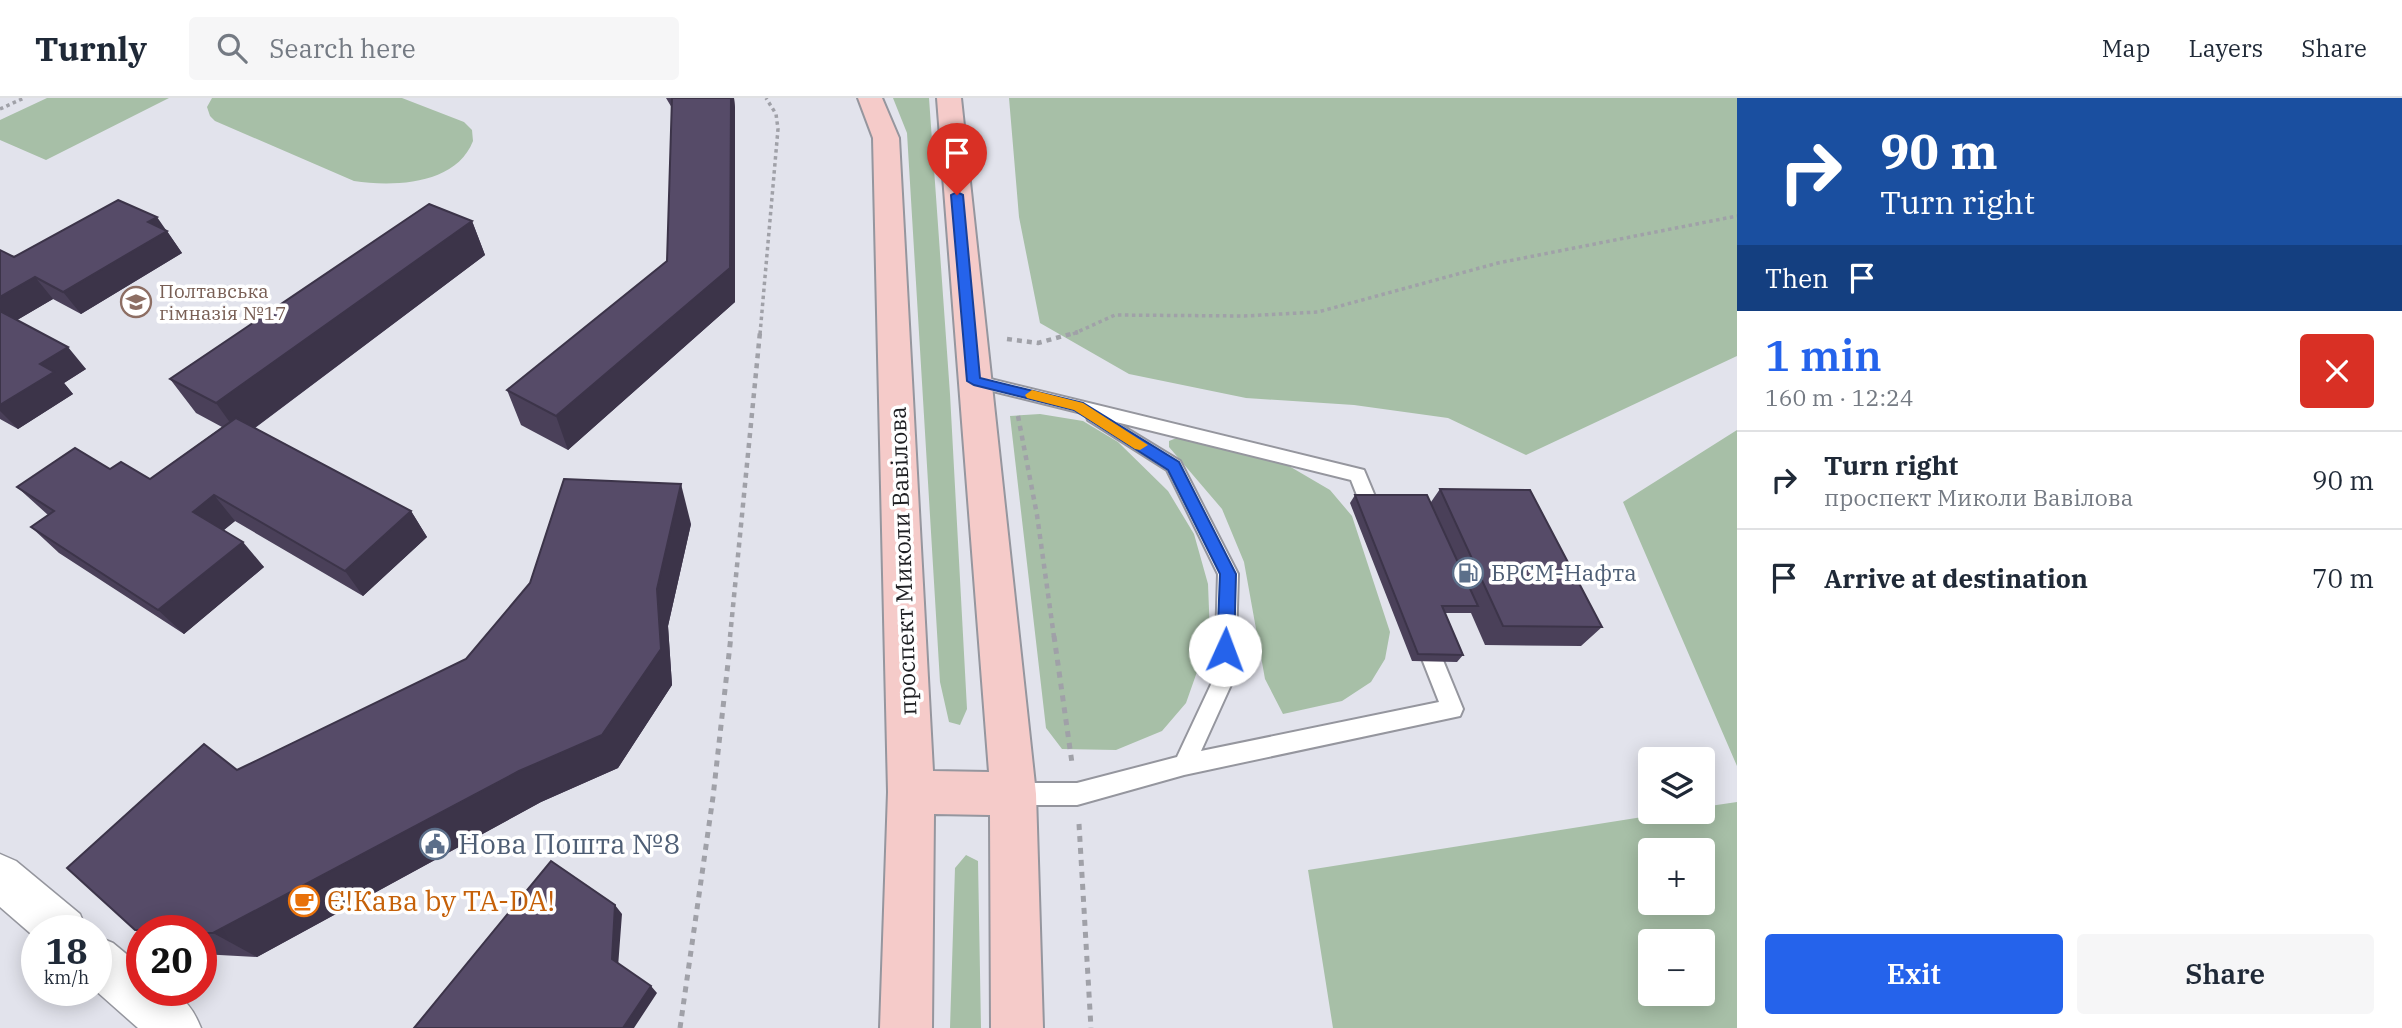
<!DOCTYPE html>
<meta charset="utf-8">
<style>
body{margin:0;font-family:"IBM Plex Serif",serif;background:#f6f6f7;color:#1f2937;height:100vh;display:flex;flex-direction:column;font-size:26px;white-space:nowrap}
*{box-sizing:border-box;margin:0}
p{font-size:23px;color:#747a83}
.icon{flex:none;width:38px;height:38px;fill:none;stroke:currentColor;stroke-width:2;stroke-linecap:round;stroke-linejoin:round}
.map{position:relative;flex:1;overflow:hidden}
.side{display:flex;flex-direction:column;background:#fff;width:665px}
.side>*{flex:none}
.top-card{background:#1a4fa0;color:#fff;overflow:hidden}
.fabs{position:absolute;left:1638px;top:649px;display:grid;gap:14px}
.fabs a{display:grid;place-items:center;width:77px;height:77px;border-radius:7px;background:#fff;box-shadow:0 4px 18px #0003;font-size:35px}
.speed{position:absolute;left:21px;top:817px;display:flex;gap:14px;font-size:35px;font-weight:700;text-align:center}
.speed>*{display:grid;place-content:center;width:91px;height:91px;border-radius:50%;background:#fff;box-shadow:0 4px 18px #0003;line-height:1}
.speed small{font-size:18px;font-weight:400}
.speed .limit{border:10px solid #d22;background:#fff;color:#111}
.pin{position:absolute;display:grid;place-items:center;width:60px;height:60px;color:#fff;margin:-72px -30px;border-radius:50% 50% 50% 0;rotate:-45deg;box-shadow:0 0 7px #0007}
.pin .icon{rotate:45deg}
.me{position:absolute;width:77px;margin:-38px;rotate:2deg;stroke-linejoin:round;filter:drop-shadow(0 0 5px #0008)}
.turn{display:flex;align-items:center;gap:24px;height:147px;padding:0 28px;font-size:32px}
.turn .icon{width:91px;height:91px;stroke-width:2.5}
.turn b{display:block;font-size:49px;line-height:60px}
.then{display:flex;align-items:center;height:66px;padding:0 28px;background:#0003;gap:14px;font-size:26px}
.round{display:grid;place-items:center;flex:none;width:74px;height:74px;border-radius:7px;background:#f6f6f7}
.headline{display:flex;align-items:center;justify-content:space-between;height:119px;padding:0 28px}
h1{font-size:42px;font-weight:600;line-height:52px;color:#2563eb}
.cta{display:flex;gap:14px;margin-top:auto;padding:14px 28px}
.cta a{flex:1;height:80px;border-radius:7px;background:#2563eb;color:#fff;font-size:28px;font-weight:600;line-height:80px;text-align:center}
.cta a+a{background:#f6f6f7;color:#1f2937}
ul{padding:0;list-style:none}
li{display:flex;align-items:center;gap:21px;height:98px;padding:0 28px;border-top:2px solid #e0e1e3}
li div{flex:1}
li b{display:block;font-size:26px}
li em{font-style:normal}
header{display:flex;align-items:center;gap:42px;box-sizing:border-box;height:98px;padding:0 35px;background:#fff;border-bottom:2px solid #e0e1e3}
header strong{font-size:33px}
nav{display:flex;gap:38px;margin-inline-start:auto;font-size:24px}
.search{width:490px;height:63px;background:#f6f6f7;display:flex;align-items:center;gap:18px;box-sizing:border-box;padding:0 24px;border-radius:7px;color:#747a83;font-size:26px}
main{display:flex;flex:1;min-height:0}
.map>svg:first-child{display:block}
</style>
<header>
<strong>Turnly</strong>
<div class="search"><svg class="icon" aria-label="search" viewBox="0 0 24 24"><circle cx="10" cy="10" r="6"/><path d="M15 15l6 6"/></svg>Search here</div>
<nav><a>Map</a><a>Layers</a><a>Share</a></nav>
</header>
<main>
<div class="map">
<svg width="1737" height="930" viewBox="0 0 1737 930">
<rect width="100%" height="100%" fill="#e2e3ec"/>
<path fill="#a7bfa7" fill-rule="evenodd" d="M47 0H169L46 62 0 42V22Z
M212 0H402L464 24 472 32 473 43C456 87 393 89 354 83L215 23 210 18 207 9Z
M893 0H929L950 296 967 611 960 627 949 624 940 584 907 35Z
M1009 0H1737V258L1526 357 1448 320 1354 307 1246 300 1129 276 1040 225 1019 119Z
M1040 316 1083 323 1118 344 1168 393 1194 436 1208 486 1210 537 1186 605 1162 633 1116 652 1062 651 1046 630 1010 318Z
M1737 332V668L1623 404Z
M1179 339 1250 354 1289 368 1330 392 1352 418 1390 534 1385 561 1371 584 1342 603 1283 616 1265 581 1244 464 1222 411 1169 349V343Z
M1737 704V930H1333L1308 772 1674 714H1703V709ZM1650 752H1703V805H1650ZM1650 844H1703V896H1650Z
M966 757 978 763 981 930H950L955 770Z"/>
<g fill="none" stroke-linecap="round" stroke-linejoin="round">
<g stroke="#95969e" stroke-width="4">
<path id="service" d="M974 277 1364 372 1384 420 1382 425H1368L1366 420 1351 382 1116 324 1180 363 1238 476 1235 578 1201 653 1439 604 1413 538 1416 532 1423 529 1430 532 1433 538 1463 611 1460 618 1184 677 1077 707H1013L1005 704 1002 696 1005 688 1013 685H1077L1177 659 1215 578 1218 476 1167 372 1088 322 1086 316 968 287 966 283 968 279Z"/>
</g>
<g stroke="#95969e" stroke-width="3">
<path id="minor" d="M0 756 16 763 80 816 87 833H37V841L0 809Z
M96 838 113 845 142 869V892C175 892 188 898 201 930H138L95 892Z"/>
</g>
<g stroke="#95969e" stroke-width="4">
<path id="secondary" d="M858 0H882L899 40 933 673 989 674 937 0H961L1036 696 1043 930H991L990 717 934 716 932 930H880L888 694 873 40Z"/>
</g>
<path stroke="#a0a1a8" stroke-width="3.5" stroke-dasharray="3.5 3.5" stroke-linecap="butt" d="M0 11 24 0
M760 236 778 31 776 16 766 0
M1073 236 1115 217 1244 218 1318 214 1498 165 1737 118"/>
<path stroke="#a0a1a8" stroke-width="4.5" stroke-dasharray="5 5" stroke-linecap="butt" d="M1007 241 1038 245 1078 234
M1018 318 1037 417 1054 539
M730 539 760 234"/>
<path stroke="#a0a1a8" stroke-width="5" stroke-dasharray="6 6" stroke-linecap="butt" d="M1054 538 1072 665
M1079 726 1091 930
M680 930 713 699 731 538"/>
<use href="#service" fill="#fff" fill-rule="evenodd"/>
<use href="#minor" fill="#fff" fill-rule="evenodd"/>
<use href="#secondary" fill="#f5cbc9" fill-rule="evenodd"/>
</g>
<path fill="#4a4059" d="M666 0H734L735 10V204L568 352 521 327 507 292 667 163 672 10Z
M472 123 485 157 255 330 411 413 427 439 363 498 235 423 224 432 264 469 184 536 59 455 31 429 48 417 17 389 110 371 150 381 222 329 196 315 170 281Z
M165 132 167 133 182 155 81 216 53 201 17 222 86 271 64 285 73 296 18 331 0 321V152L14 159Z
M1440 391 1602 529 1581 548 1485 547 1471 515H1445L1463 557 1457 564 1412 563 1350 405 1355 397 1431 404Z
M691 426 668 528 672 587 618 670 541 704 257 859 201 856V833H142V835L135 832 237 672 466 561Z"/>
<path fill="#3c3449" d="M731 0H734L735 10V204L568 352 556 318 730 170Z
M157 119 182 155 81 216 63 194 148 124Z
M472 123 485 157 241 340 216 305Z
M35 179 53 201 7 228 0 220V199Z
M68 249 86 271 64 285 73 296 18 331 0 313V307L40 266Z
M681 386 691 426 668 528 672 587 618 670 541 704 257 859 213 835 657 491Z
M214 397 235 423 215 439 193 414Z
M411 413 427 439 363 498 345 473Z
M243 444 264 469 184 536 158 512Z
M615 807 622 816 618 869 612 861Z
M651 888 657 895 634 930H623Z"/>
<path fill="#564b68" stroke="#3c3449" stroke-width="2" d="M672 0H731L730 170 556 318 507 292 667 163Z
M118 102 157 119 148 124 167 133 63 194 35 179 0 199V152L14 159Z
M429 106 472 123 216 305 170 281Z
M0 213 68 249 40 266 54 274 0 307Z
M236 320 411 413 345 473 214 397 193 414 243 444 158 512 31 429 54 413 17 389 75 350 110 371 121 364 150 381Z
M564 381 681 386 657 491 661 551 602 637 519 673 213 835H201V833L135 832 67 770 204 646 237 672 466 561 530 485Z
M1440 391 1530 392 1602 529 1503 528Z
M1355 397H1427L1478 508H1442L1463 557 1418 556Z
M551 763 615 807 612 861 651 888 623 930H414Z"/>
<path fill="#2563eb" stroke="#184099" stroke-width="2" d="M957 94 963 97 980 280 1083 305 1179 364 1236 476 1234 552 1231 557 1225 559 1219 557 1217 552 1220 476 1168 372 1074 312 974 287 967 283 951 97Z"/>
<path fill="#f59e0b" d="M1032 292 1083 305 1148 347 1140 352 1135 351 1074 312 1027 300 1025 297Z"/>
<defs>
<g id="school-ring" transform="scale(1.575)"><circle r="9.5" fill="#fff" stroke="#8d6e63" stroke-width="1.5"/><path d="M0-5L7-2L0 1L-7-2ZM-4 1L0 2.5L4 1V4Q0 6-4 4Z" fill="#8d6e63"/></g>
<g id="fuel-ring" transform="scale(1.575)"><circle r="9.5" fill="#fff" stroke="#5c6f8a" stroke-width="1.5"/><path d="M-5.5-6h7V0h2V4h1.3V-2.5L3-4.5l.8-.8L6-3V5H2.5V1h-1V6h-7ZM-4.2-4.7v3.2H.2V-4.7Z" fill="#5c6f8a"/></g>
<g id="civic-ring" transform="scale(1.575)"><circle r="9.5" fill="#fff" stroke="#5c6f8a" stroke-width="1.5"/><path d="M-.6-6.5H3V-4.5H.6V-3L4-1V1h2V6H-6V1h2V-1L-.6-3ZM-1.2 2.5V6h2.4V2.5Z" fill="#5c6f8a"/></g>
<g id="cafe-ring" transform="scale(1.575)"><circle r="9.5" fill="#fff" stroke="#e8710a" stroke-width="1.5"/><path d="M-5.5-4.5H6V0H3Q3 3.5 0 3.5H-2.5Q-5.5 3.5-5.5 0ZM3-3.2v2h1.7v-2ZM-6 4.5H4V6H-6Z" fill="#e8710a"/></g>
</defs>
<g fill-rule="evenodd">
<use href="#school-ring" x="136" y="204"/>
<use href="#fuel-ring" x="1468" y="475"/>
<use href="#civic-ring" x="435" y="746"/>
<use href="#cafe-ring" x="304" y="803"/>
</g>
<g text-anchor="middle" stroke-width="7" stroke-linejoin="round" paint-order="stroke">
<g font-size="19" fill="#785e54" stroke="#fff" text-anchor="start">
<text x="159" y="200">Полтавська<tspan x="159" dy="22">гімназія №17</tspan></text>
</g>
<g font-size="23" fill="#1d1e21" stroke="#fff">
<text transform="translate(903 463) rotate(-92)" y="8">проспект Миколи Вавілова</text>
</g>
<g font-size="23" fill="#4e5e75" stroke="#fff" text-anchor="start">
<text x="1491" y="483">БРСМ-Нафта</text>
</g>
<g font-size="28" fill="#4e5e75" stroke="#fff" text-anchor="start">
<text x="458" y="756">Нова Пошта №8</text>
</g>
<g font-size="28" fill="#c56008" stroke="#fff" text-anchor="start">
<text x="327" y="813">Є!Кава by TA-DA!</text>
</g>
</g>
</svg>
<div class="fabs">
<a><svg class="icon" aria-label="layers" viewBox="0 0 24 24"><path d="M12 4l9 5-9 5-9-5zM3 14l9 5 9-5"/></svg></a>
<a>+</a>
<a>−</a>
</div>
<div class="speed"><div>18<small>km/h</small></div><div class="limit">20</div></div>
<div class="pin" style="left:957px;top:97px;background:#d93025"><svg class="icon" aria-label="arrive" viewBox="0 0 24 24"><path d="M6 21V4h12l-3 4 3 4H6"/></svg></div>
<svg class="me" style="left:1225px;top:552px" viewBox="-20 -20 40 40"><circle r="19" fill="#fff"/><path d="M0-13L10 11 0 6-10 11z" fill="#2563eb"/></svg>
</div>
<section class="side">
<div class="top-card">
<div class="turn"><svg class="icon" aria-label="right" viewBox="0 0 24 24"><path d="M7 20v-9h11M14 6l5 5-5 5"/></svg><div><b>90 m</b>Turn right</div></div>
<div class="then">Then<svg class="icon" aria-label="arrive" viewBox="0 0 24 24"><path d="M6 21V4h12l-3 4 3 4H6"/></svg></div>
</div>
<div class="headline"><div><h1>1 min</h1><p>160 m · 12:24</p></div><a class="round" style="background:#d93025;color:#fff"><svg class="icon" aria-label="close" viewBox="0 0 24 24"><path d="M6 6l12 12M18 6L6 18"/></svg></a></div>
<ul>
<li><svg class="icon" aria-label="right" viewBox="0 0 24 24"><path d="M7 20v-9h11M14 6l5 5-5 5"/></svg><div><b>Turn right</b><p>проспект Миколи Вавілова</p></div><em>90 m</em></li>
<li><svg class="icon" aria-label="arrive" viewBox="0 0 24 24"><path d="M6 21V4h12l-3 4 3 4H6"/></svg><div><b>Arrive at destination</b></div><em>70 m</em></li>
</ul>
<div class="cta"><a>Exit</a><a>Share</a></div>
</section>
</main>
